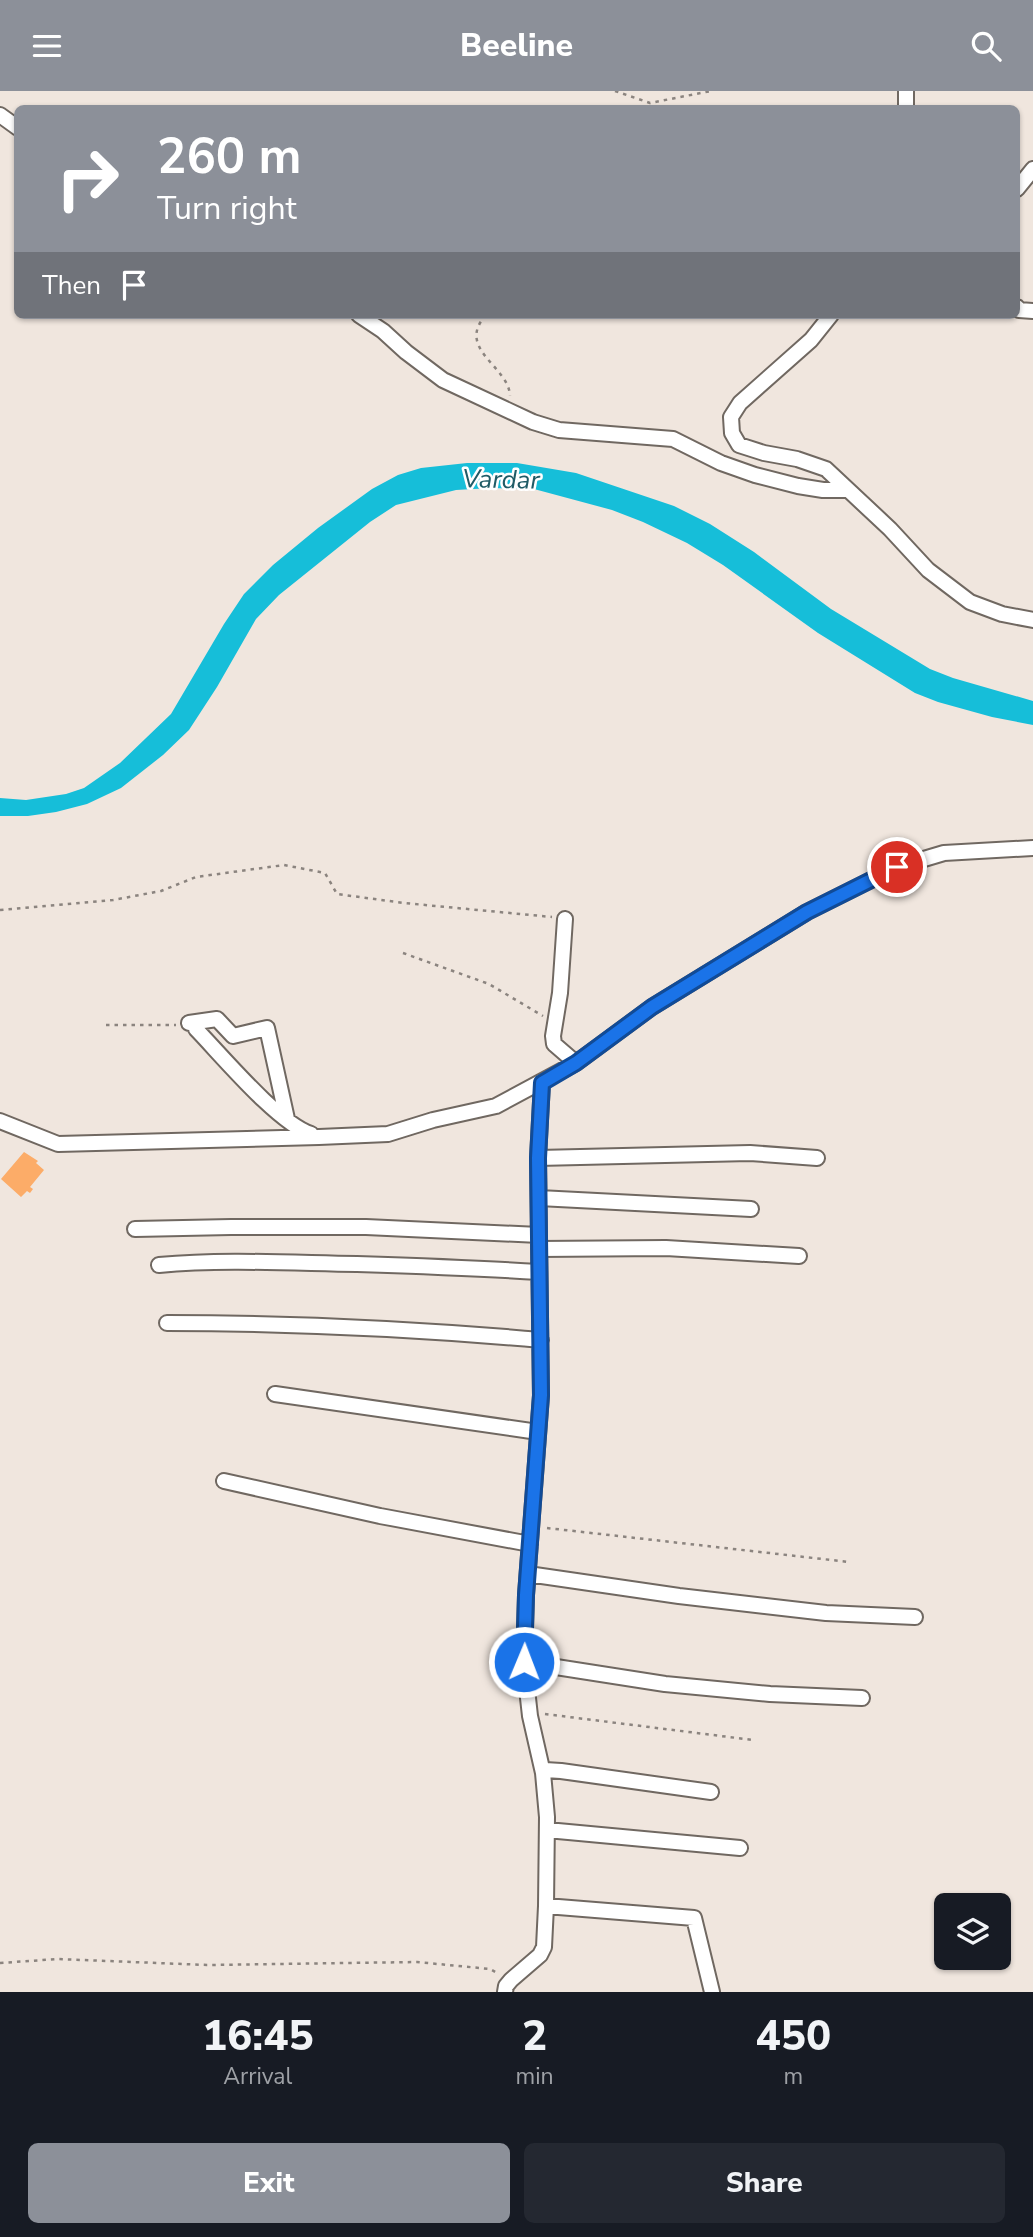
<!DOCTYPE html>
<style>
body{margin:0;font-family:"Nunito Sans",sans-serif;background:#242831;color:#f1f3f6;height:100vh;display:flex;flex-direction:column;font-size:26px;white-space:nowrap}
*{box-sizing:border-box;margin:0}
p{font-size:23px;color:#9ea1a6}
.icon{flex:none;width:38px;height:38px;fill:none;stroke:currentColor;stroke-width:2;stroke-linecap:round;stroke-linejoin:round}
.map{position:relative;height:1901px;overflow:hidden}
.panel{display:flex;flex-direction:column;background:#171b24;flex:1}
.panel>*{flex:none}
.guide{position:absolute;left:14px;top:14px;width:1006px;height:214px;border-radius:10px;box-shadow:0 2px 5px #0004;background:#8c9099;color:#fff;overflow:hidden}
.tools{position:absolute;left:934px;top:1802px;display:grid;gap:14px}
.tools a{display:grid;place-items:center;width:77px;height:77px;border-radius:10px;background:#171b24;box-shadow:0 2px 5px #0004;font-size:35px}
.pin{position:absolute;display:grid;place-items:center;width:60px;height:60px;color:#fff;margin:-30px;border:4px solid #fff;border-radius:50%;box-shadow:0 2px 7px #0007}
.me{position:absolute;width:77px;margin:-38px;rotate:1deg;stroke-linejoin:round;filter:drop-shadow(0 0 5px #0008)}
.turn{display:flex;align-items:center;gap:24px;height:147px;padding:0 28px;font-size:32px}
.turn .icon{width:91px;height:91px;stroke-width:2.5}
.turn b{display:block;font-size:49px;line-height:60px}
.then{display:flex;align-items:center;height:66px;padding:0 28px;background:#0003;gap:14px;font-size:26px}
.eta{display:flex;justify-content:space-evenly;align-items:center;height:119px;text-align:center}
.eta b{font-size:42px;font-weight:800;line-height:49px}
.cta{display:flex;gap:14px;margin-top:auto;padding:14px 28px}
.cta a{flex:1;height:80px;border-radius:10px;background:#8c9099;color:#fff;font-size:28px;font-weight:800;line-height:80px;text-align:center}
.cta a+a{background:#242831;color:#f1f3f6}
header{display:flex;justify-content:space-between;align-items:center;height:91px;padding:0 28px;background:#8c9099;color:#fff;font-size:32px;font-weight:800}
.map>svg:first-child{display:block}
</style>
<header><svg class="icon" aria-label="menu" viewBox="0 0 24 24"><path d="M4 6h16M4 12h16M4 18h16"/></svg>Beeline<svg class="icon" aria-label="search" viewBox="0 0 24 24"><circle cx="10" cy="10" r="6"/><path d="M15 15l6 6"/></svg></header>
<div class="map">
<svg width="1033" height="1901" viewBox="0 0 1033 1901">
<rect width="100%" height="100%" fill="#f0e6de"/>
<path fill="#16bed9" d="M467 372H517L576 382 674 415 710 433 754 461 831 518 930 578 953 587 1033 610V634L992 626 938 611 915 602 818 542 723 474 687 452 643 431 612 419 534 398 491 397 456 399 396 414 370 431 279 504 256 528 217 596 189 639 163 664 121 697 87 713 56 721 28 725H0V707L26 709 66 703 84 697 120 672 171 623 224 533 244 503 273 474 318 437 372 398 398 384 421 377Z"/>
<path fill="#fcac68" d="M24 1061 38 1070 36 1072 44 1079 30 1096 33 1098 30 1102 27 1100 21 1106 1 1088Z"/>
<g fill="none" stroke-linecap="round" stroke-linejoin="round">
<g stroke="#706861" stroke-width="18">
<path id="street" d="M906 18V0
M0 24 18 37
M1017 98 1033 78
M1017 216 1019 219 1033 220
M359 224 383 240 406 261 443 289 533 331 559 339 673 348 721 372 755 384 798 395 823 399H847
M831 224 811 249 740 312 731 326 732 342 739 354 764 362 797 368 826 378 890 438 928 479 970 511 1002 523 1033 529
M565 828 560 902 553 945 554 953 576 972
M189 932 217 928 233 945 267 937 287 1028
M196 938C223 966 278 1032 311 1043
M0 1030 58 1053 319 1046 388 1043 433 1029 496 1015 576 972 652 916 807 821 897 776 944 762 1033 757
M538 1067 750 1062 817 1067
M539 1107 751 1118
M135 1138 231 1136H366L539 1144
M539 1158 666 1157 799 1165
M159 1174C224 1168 291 1172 357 1173 418 1175 479 1177 539 1181
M167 1232C293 1232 416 1238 541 1249
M275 1303 538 1341
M224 1390 380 1425 530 1453
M528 1483 679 1505 826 1522 915 1526
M524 1571 665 1593 770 1603 862 1607
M543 1682 545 1679 561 1680 711 1701
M547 1739 740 1757
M546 1815 694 1827 712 1901
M505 1901 506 1895 511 1889 540 1864 544 1856 546 1815 547 1726 543 1682 530 1625 524 1571 526 1504 541 1305 538 1067 542 992"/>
</g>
<path stroke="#8b847f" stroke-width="2.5" stroke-dasharray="3.5 5" stroke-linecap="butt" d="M615 0 650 12 711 0
M486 224C455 258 509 275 510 305
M0 819 113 809 161 800 196 786 284 774 325 782 337 803 404 812 552 826
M403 862 489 893 543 925
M106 934H176
M547 1437 849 1471
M545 1623 753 1649
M0 1872 58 1868 207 1874 417 1871 490 1878 499 1883"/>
<use href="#street" stroke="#fff" stroke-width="14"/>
</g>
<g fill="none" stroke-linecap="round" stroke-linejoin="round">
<g stroke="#114b97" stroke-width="18">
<path id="route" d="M524 1571 526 1504 541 1304 538 1067 542 992 576 972 652 916 807 821 897 776"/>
</g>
<use href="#route" stroke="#1a73e8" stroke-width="12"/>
</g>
<g text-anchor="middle" stroke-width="5" stroke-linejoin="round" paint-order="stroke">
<g font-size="26" font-style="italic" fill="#205b66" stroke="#fff">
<text transform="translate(501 388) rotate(1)" y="9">Vardar</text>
</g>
</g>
</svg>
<div class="tools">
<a><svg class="icon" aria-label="layers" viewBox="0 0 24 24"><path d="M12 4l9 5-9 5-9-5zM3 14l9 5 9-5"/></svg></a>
</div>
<div class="pin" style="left:897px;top:776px;background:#d93025"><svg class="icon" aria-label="arrive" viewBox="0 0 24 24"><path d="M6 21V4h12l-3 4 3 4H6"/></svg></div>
<svg class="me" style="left:524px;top:1571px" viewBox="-20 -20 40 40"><circle r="17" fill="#1a73e8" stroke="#fff" stroke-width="3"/><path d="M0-11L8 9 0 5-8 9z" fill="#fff"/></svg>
<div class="guide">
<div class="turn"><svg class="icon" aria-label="right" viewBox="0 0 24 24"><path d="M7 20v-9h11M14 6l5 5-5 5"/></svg><div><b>260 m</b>Turn right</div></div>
<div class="then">Then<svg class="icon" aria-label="arrive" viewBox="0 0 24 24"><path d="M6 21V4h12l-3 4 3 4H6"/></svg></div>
</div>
</div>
<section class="panel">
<div class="eta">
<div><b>16:45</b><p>Arrival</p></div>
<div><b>2</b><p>min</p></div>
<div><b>450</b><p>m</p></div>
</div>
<div class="cta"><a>Exit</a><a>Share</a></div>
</section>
